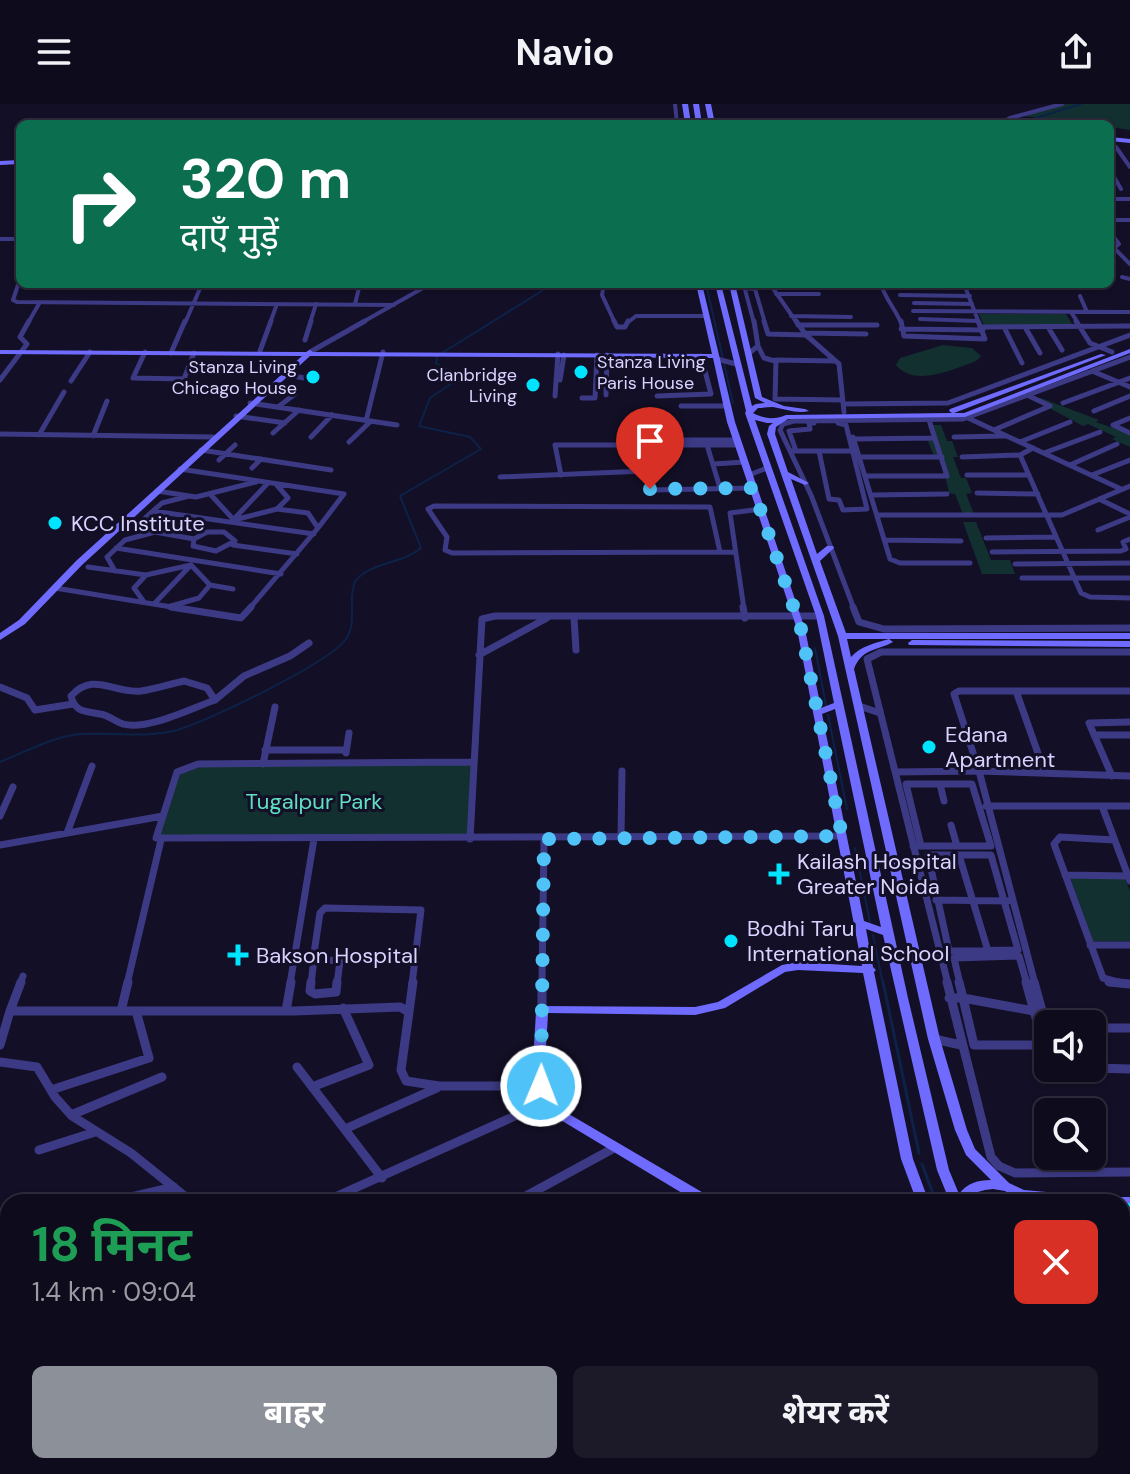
<!DOCTYPE html>
<html lang="hi">
<meta charset="utf-8">
<style>
body{margin:0;font-family:"DM Sans","Noto Sans Devanagari",sans-serif;background:#1c1929;color:#f1f3f6;height:100vh;display:flex;flex-direction:column;font-size:30px;white-space:nowrap}
*{box-sizing:border-box;margin:0}
p{font-size:26px;color:#9b9ba3}
.icon{flex:none;width:44px;height:44px;fill:none;stroke:currentColor;stroke-width:2;stroke-linecap:round;stroke-linejoin:round}
.map{position:relative;flex:1;overflow:hidden}
.drawer{position:absolute;left:0px;top:1090px;width:1130px;height:280px;display:flex;flex-direction:column;background:#0e0b1c;border-radius:24px 24px 0 0;box-shadow:0 2px 6px #0004,0 0 0 2px #2e2b3b}
.drawer>*{flex:none}
.guide{position:absolute;left:16px;top:16px;width:1098px;height:168px;border-radius:12px;box-shadow:0 2px 6px #0004,0 0 0 2px #2e2b3b;background:#0b6e4f;color:#fff;overflow:hidden}
.buttons{position:absolute;left:1034px;top:906px;display:grid;gap:16px}
.buttons a{display:grid;place-items:center;width:72px;height:72px;border-radius:12px;background:#0e0b1c;box-shadow:0 2px 6px #0004,0 0 0 2px #2e2b3b;font-size:40px}
.pin{position:absolute;display:grid;place-items:center;width:68px;height:68px;color:#fff;margin:-82px -34px;border-radius:50% 50% 50% 0;rotate:-45deg;box-shadow:0 0 8px #0007}
.pin .icon{rotate:45deg}
.me{position:absolute;width:88px;margin:-44px;rotate:1deg;stroke-linejoin:round;filter:drop-shadow(0 0 6px #0008)}
.turn{display:flex;align-items:center;gap:28px;height:168px;padding:0 32px;font-size:36px}
.turn .icon{width:104px;height:104px;stroke-width:2.5}
.turn b{display:block;font-size:56px;line-height:68px}
.round{display:grid;place-items:center;flex:none;width:84px;height:84px;border-radius:12px;background:#1c1929}
.summary{display:flex;align-items:center;justify-content:space-between;height:136px;padding:0 32px}
h1{font-size:48px;font-weight:700;line-height:60px;color:#1e9e55}
.action{display:flex;gap:16px;margin-top:auto;padding:16px 32px}
.action a{flex:1;height:92px;border-radius:12px;background:#8c9099;color:#fff;font-size:32px;font-weight:700;line-height:92px;text-align:center}
.action a+a{background:#1c1929;color:#f1f3f6}
header{display:flex;justify-content:space-between;align-items:center;height:104px;padding:0 32px;background:#0e0b1c;font-size:36px;font-weight:700}
.map>svg:first-child{display:block}
</style>
<header><svg class="icon" aria-label="menu" viewBox="0 0 24 24"><path d="M4 6h16M4 12h16M4 18h16"/></svg>Navio<svg class="icon" aria-label="share" viewBox="0 0 24 24"><path d="M12 15V3M7 8l5-5 5 5M5 13v7h14v-7"/></svg></header>
<div class="map">
<svg width="1130" height="1370" viewBox="0 0 1130 1370">
<rect width="100%" height="100%" fill="#130f26"/>
<path fill="#12302f" d="M1057 0H1130V26L1110 23V20L1020 12Z
M979 210H1066L1073 222H984Z
M943 241 972 244 981 252 976 257C954 265 915 284 896 261L900 254Z
M1041 294 1099 316 1096 318 1130 330V343L1112 335 1116 333 1088 320 1083 322 1034 296Z
M928 321H941L947 337H952L958 353H953L961 374H966L972 389 966 390 974 410H963L955 390 949 389 941 353 934 352 928 337H933Z
M963 418H976L991 456H1010L1015 470H982Z
M472 658 470 735H158L177 668 186 663Z
M1070 773 1125 774 1130 787V837H1093Z
M1122 1156H1130V1329L1122 1312Z"/>
<g fill="none" stroke-linecap="round" stroke-linejoin="round">
<path stroke="#0c2248" stroke-width="2" d="M1016 20 1081 0
M706 180 733 299
M442 249 553 180
M815 544 826 601
M828 611 847 705
M0 658C26 648 53 632 81 630 112 628 142 634 173 627 203 620 329 559 346 535 358 517 347 498 355 477 373 457 402 460 421 444L400 392 481 345 470 333 419 322 430 294 457 276 456 271 436 259 437 253
M855 744 870 818
M873 831 883 880"/>
<path stroke="#0c2248" stroke-width="3" d="M883 878 919 1049
M922 1060 936 1098
M1046 1362 1049 1370"/>
<path stroke="#3d3a85" stroke-width="4" d="M675 0 677 20
M1000 20 1010 14 1062 0
M1116 43 1130 63
M1110 66 1121 85
M1110 95H1130
M1110 116H1130
M1110 128 1119 140 1114 144 1130 160
M0 135H20
M1122 173 1130 175
M20 175 13 196 17 198 394 201
M604 180 602 191 615 219
M770 180 797 219
M881 180C885 195 895 204 901 219
M964 180 979 219
M744 182 754 219
M901 183 966 184
M744 184 755 185 765 219
M776 190H819
M900 191 970 192
M1080 192 1087 208
M914 199 972 200
M355 200 360 180
M913 207 1130 208
M1071 208 1078 219
M791 212 851 213
M920 215 978 217
M28 219 40 198
M185 219 202 180
M270 219 277 200
M310 219 316 200
M361 219 430 180
M627 219 636 212H707"/>
<path stroke="#3d3a85" stroke-width="5" d="M614 217 617 223H625L628 217
M764 217 768 230 806 231
M796 217 806 231 839 260 844 308
M901 217 904 232 985 235 978 217
M1076 217 1090 239 1112 248
M798 221H877
M982 223 1130 222
M1004 223 1022 259
M1025 223 1040 249
M1048 223 1062 246
M901 225 983 226
M803 229 866 230
M305 236 311 217
M758 242 764 254 775 257
M260 247 271 217
M145 248 133 274 184 275 194 249
M310 248 365 217
M171 249 185 217
M748 250 758 242 754 217
M717 255 736 260
M836 257 776 256 775 295 843 296
M1092 267 1130 283
M283 270 304 274
M0 276 27 240 20 233 29 217
M560 276 564 251
M71 277 90 248
M606 291 607 251
M555 292 558 250
M657 292 711 290 701 252
M582 294H595L597 251
M250 299 397 321
M1063 299 1130 274
M843 300 948 299 1130 231
M681 302H727
M278 303 295 290
M1094 307 1130 292
M236 312 285 319
M968 314 1121 385
M1130 314 1113 321 1130 329
M366 317 383 248
M994 326 1050 302 1029 292
M273 329 299 306
M0 330 213 333
M39 331 64 288
M93 332 107 297
M311 333 332 311
M853 333 890 455 900 459H970
M954 333 1005 332
M854 335 935 334
M634 336H737
M349 338 371 317
M1020 338 1070 318
M707 341 720 384
M1033 344 1020 351 1081 489 1090 493 1130 494
M201 346 331 366
M792 347H852
M796 347 789 327 810 325 809 319H814
M819 347 829 395 839 396 843 406 867 405 846 321 838 319
M1044 349 1100 328
M860 353H942
M962 353 1020 351
M642 355 652 386 753 384
M219 356 235 341
M713 360 745 358
M1070 361 1117 340
M252 364 261 355
M180 365 344 390 318 424
M561 371 555 341H738
M749 371 767 364
M967 371H1029
M1092 371 1130 356
M866 372H947L929 316
M500 373 645 367
M157 387 196 393 256 378
M977 389 1038 390
M210 390 234 416
M872 391 947 390
M189 392 162 399 145 414 155 428 194 435
M1099 395 1130 410
M153 407 314 430
M878 411H1062L1130 382
M234 415 268 379
M234 416 277 405 288 394 276 380
M1098 426 1130 413
M207 428H224L235 437 216 447 193 442 194 435Z
M986 434 1056 433
M886 436 961 437
M233 441 297 450
M116 444 281 470
M720 448 710 403 434 402 428 405 447 433 445 446 452 449 734 448
M992 448 1121 447 1126 445 1123 438 1130 435
M1015 460 1130 459
M88 463 146 471
M115 467 107 453 125 436 155 428
M1022 474H1130
M210 481 233 485
M55 484 184 505
M144 498 134 484 146 471 191 461 210 481 199 494 171 502
M154 500 191 461
M249 505 318 424 308 409 277 405
M744 505 730 409 761 405
M854 505 811 391 780 326 783 320 794 317 963 315 1130 253"/>
<path stroke="#3d3a85" stroke-width="7" d="M171 503 241 514 251 503
M743 503 745 514
M853 503 859 518 884 525 1130 524
M574 513 576 546
M479 551 547 514
M184 577 207 584 215 596C192 604 147 627 123 620 115 618 109 611 100 610 86 607 75 609 71 592 94 567 113 590 141 587 155 585 170 580 184 577Z
M0 583 27 594 35 606 73 600
M1016 587 1045 669
M215 596 244 572 290 552 309 539
M859 602 880 609
M1094 631H1130
M265 646H346
M346 649 349 629
M472 658 198 660 177 668 156 734 842 732
M263 660 275 603
M896 668 979 667 1130 672
M1112 672 1089 619 1130 618
M940 680 944 697
M986 702H1130
M1102 702 1130 777
M0 712 13 683
M951 721 957 742
M67 729 92 662
M621 733 622 667
M470 735 482 515 495 512H820
M1114 736 1060 733 1054 740 1103 874 1125 880
M0 741 163 712
M913 742H991L972 680H906L921 742
M928 751H991L1018 846 949 847Z
M959 751 988 847
M1065 771 1128 772
M936 796 1008 797
M1090 841H1130
M314 849 320 809 325 804 421 806 412 880
M20 880 23 872
M127 880 161 736
M290 880 314 735
M311 880 314 855 340 857 337 880
M542 880 544 735
M948 880 867 555 881 548H1130
M960 880 954 854 1019 852 1027 880
M1035 880 979 667 954 590 959 587H1130"/>
<path stroke="#3d3a85" stroke-width="9" d="M311 878 310 887 315 890 336 888 337 878
M947 878 991 1053 999 1062 1015 1069 1130 1068
M959 878 963 894
M1026 878 1034 907
M1034 878 1048 929
M1109 878 1130 880
M949 894H963
M963 894 1034 907
M963 894 974 941H1044L1034 907
M542 905V878
M10 907 21 878
M121 907 128 878
M286 907 291 878
M1034 907H1042
M409 908 413 878
M1092 924H1130
M934 935 961 941
M0 941 10 907H294L400 903 409 908 401 966 406 977 439 982H541
M0 958 37 963 55 993 72 1012 131 1049 192 1098
M297 963 382 1074
M1092 964 1130 965
M312 983 369 961 343 904
M51 986 149 954 136 907
M71 1011 162 973
M345 1025 437 984
M39 1046 95 1028
M110 1098 174 1083
M324 1098 546 998
M515 1098 616 1043
M0 1119 8 1118
M1122 1160H1130
M0 1212 8 1209
M0 1250 8 1247
M0 1294 8 1290
M1122 1302 1130 1320
M0 1314 8 1335
M19 1362 22 1370
M169 1362 171 1370
M439 1362 444 1370
M487 1362 490 1370
M52 1370 74 1362
M246 1370V1366L260 1362
M627 1370 646 1362"/>
<path fill="#6f6bff" fill-rule="evenodd" d="M682 0H688L691 20H685Z
M693 0H699L702 20H696Z
M705 0H711L715 20H709Z
M1110 33 1130 35V39L1110 37Z
M20 56V60L0 61V57Z
M696 180H702L735 318 805 525 821 604 834 599 816 512 745 309 746 307 715 180H721L752 302 756 300 765 299 755 294 729 180H735L762 293 784 302 805 305 809 307C797 310 785 305 773 303 768 303 763 304 758 304L753 309C764 315 774 316 786 311L952 309 949 307 950 305 1101 250 1106 251 954 309H964L1130 245V249L965 313 788 315 776 323 775 330 788 368 809 379 805 381 791 375 817 450 827 442H833L834 444 820 457 846 529H1130V535H847L851 553C861 542 875 539 889 535L893 538C877 547 862 544 854 565L940 935 967 1026 975 1045 1009 1079 1024 1086 1103 1093 1108 1094 1109 1098H1021L1005 1087 993 1085 985 1086 974 1089 968 1098H950L937 1066 883 831 866 825 873 863 876 866 874 868 913 1055 929 1098H917L901 1055 863 869 798 866 785 868 725 904 695 911 548 909C547 940 540 975 557 1003L712 1094 713 1098H697L549 1009C527 975 535 943 536 905L538 902 695 903 718 898 782 861 798 858 862 862 797 525 727 318 713 254 310 252 82 461 25 520 0 536V529L19 516 76 457 302 252 0 250V246L306 248 310 246 313 248 712 250ZM755 316 767 319H773L769 322 767 330 838 532 928 935 955 1026 966 1051 991 1076C978 1076 967 1079 959 1090L949 1066 908 894 824 512ZM835 605 881 823 864 817 822 610Z
M912 536 1130 537V543L909 541 908 539Z
M1122 1093H1130V1103H1122V1098H1116L1117 1094Z
M1122 1118H1130V1128H1122Z
M794 1362H808L809 1370H795Z
M1026 1362H1040L1043 1370H1029Z
M1064 1362H1079L1082 1370H1067Z
M1091 1362H1105L1108 1370H1094Z"/>
<g stroke="#00e5ff" stroke-width="6">
<path id="rail" d="M1122 1106 1130 1102
M1081 1362 1083 1370"/>
</g>
<use href="#rail" stroke="#130f26" stroke-width="3" stroke-dasharray="8" stroke-linecap="butt"/>
</g>
<g fill="none" stroke-linecap="round" stroke-linejoin="round">
<path stroke="#4fc3f7" stroke-width="14" stroke-dasharray="0 25.2" d="M541 982 544 735 842 732 801 525 753 384 650 385"/>
</g>
<g fill="#00e5ff" stroke="#130f26" stroke-width="3">
<circle cx="581" cy="268" r="8"/>
<circle cx="313" cy="273" r="8"/>
<circle cx="533" cy="281" r="8"/>
<circle cx="55" cy="419" r="8"/>
<circle cx="929" cy="643" r="8"/>
<path d="M775 758h8v8h8v8h-8v8h-8v-8h-8v-8h8z"/>
<circle cx="731" cy="837" r="8"/>
<path d="M234 839h8v8h8v8h-8v8h-8v-8h-8v-8h8z"/>
</g>
<g text-anchor="middle" stroke-width="6" stroke-linejoin="round" paint-order="stroke">
<g font-size="18" fill="#d9d4ff" stroke="#130f26" text-anchor="end">
<text x="597" y="264" text-anchor="start">Stanza Living<tspan x="597" dy="21">Paris House</tspan></text>
<text x="297" y="269">Stanza Living<tspan x="297" dy="21">Chicago House</tspan></text>
<text x="517" y="277">Clanbridge<tspan x="517" dy="21">Living</tspan></text>
</g>
<g font-size="22" fill="#d9d4ff" stroke="#130f26" text-anchor="start">
<text x="71" y="427">KCC Institute</text>
<text x="945" y="638">Edana<tspan x="945" dy="25">Apartment</tspan></text>
<text x="797" y="765">Kailash Hospital<tspan x="797" dy="25">Greater Noida</tspan></text>
<text x="747" y="832">Bodhi Taru<tspan x="747" dy="25">International School</tspan></text>
<text x="256" y="859">Bakson Hospital</text>
</g>
<g font-size="22" fill="#5fe0c0" stroke="#130f26">
<text x="314" y="705">Tugalpur Park</text>
</g>
</g>
</svg>
<div class="buttons">
<a><svg class="icon" aria-label="sound" viewBox="0 0 24 24"><path d="M4 9h4l5-4v14l-5-4H4zM17 9q2 3 0 6"/></svg></a>
<a><svg class="icon" aria-label="search" viewBox="0 0 24 24"><circle cx="10" cy="10" r="6"/><path d="M15 15l6 6"/></svg></a>
</div>
<div class="pin" style="left:650px;top:385px;background:#d93025"><svg class="icon" aria-label="arrive" viewBox="0 0 24 24"><path d="M6 21V4h12l-3 4 3 4H6"/></svg></div>
<svg class="me" style="left:541px;top:982px" viewBox="-20 -20 40 40"><circle r="17" fill="#4fc3f7" stroke="#fff" stroke-width="3"/><path d="M0-11L8 9 0 5-8 9z" fill="#fff"/></svg>
<div class="guide">
<div class="turn"><svg class="icon" aria-label="right" viewBox="0 0 24 24"><path d="M7 20v-9h11M14 6l5 5-5 5"/></svg><div><b>320 m</b>दाएँ मुड़ें</div></div>
</div>
<section class="drawer">
<div class="summary"><div><h1>18 मिनट</h1><p>1.4 km · 09:04</p></div><a class="round" style="background:#d93025;color:#fff"><svg class="icon" aria-label="close" viewBox="0 0 24 24"><path d="M6 6l12 12M18 6L6 18"/></svg></a></div>
<div class="action"><a>बाहर</a><a>शेयर करें</a></div>
</section>
</div>
